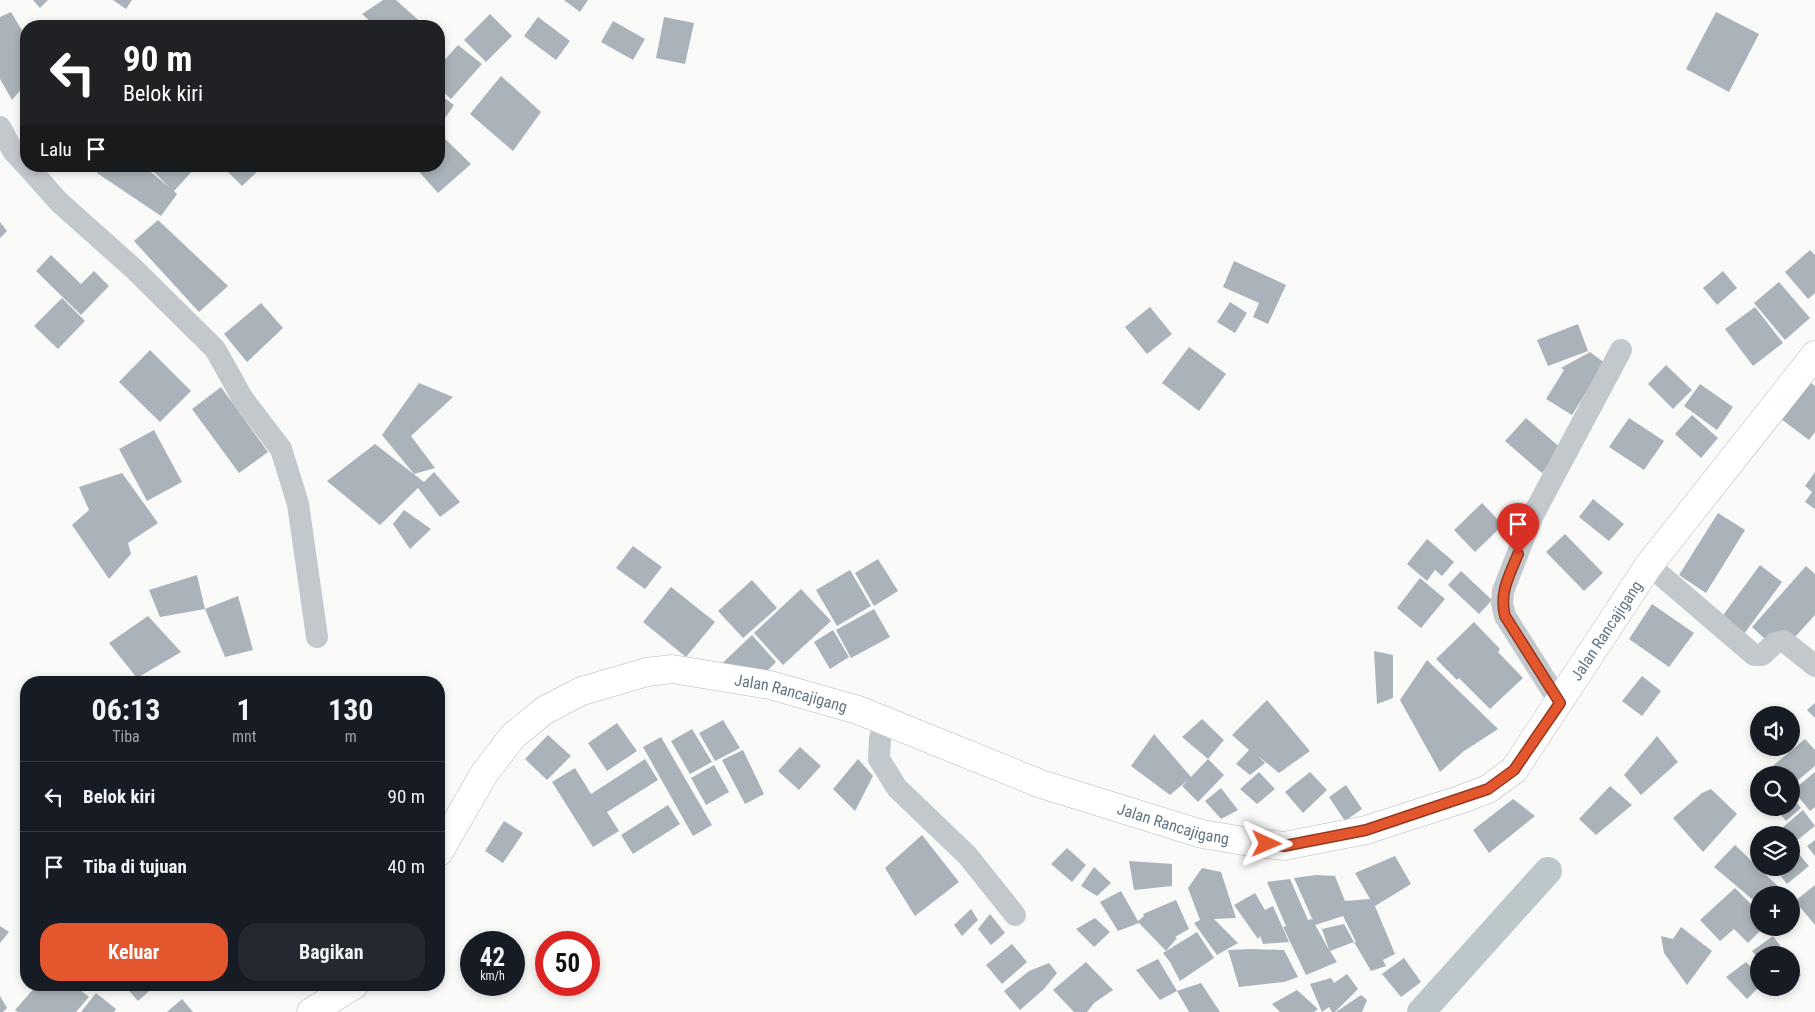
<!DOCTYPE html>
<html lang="id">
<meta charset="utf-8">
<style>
body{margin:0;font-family:"Roboto Condensed",sans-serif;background:#242831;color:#f1f3f6;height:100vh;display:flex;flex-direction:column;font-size:19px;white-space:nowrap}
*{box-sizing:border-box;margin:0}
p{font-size:16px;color:#9ea1a6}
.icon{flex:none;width:28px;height:28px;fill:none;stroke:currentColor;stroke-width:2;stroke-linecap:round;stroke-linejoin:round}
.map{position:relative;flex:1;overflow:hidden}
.panel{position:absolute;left:20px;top:676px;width:425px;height:315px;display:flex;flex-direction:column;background:#171b24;border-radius:20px;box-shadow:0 2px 8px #0003}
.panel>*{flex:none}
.top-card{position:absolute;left:20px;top:20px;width:425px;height:152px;border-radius:20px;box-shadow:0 2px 8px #0003;background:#202124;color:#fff;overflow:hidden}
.tools{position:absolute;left:1750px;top:706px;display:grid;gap:10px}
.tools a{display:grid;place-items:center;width:50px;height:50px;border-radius:50%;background:#171b24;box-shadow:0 2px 8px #0003;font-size:25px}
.speed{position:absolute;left:460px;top:931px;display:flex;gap:10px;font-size:25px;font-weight:700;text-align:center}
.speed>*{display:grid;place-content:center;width:65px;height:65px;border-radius:50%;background:#171b24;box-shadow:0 2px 8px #0003;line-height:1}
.speed small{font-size:12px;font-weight:400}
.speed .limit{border:8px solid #d22;background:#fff;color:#111}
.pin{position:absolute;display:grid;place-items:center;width:42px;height:42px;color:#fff;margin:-51px -21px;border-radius:50% 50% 50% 0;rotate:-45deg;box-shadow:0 0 5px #0007}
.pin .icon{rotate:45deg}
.me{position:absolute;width:55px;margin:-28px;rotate:91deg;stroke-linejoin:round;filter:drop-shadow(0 0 4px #0008)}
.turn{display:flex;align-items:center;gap:18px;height:105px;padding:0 20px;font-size:22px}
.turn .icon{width:65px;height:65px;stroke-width:2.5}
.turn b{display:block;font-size:35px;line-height:42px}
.then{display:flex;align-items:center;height:48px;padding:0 20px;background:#0003;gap:10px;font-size:19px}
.eta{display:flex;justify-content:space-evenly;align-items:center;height:85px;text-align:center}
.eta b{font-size:30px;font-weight:700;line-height:35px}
.action{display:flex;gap:10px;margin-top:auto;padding:10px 20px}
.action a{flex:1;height:58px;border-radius:20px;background:#e4572e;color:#fff;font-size:20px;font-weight:700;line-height:58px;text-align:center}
.action a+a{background:#242831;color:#f1f3f6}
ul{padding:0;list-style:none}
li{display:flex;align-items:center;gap:15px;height:70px;padding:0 20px;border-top:1px solid #363941}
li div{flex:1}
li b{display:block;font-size:19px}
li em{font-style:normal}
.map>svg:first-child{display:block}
</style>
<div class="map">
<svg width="1815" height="1012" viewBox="0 0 1815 1012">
<rect width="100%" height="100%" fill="#fafaf8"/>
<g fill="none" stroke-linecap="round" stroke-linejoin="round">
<path stroke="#bbc7cb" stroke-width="28" d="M1421 1012 1548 871"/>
</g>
<path fill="#aab3b9" d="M33 0H48L40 8Z
M113 0H132L126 9Z
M383 0H396L425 26H375L362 14Z
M564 0H588L580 12Z
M11 12 26 37V84L12 100 0 79V17Z
M1716 12 1759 34 1729 92 1686 69Z
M490 14 512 36 486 62 464 40Z
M538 17 570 41 556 60 524 36Z
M664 17 694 23 685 64 656 58Z
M613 21 645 39 633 60 601 42Z
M458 45 482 64 451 99 439 88V66Z
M501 76 541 112 513 151 470 114Z
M439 94 454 105 439 127Z
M439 133 471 164 438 193 414 166H439Z
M103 166H144L170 188 148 166H197L174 191 177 194 161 216 97 173Z
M222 166H263L242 186Z
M158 220 228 286 199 312 134 241Z
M0 222 7 231 0 238Z
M1810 250 1815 255V293L1808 299 1785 272Z
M51 255 81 284 94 271 109 286 81 315 36 271Z
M1234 261 1286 285 1268 324 1253 317 1259 303 1223 287Z
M1723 271 1737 288 1717 305 1703 288Z
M1779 282 1810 318 1785 340 1754 303Z
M62 298 85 321 58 349 34 326Z
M1230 302 1247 313 1235 333 1217 322Z
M261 303 283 328 247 362 224 334Z
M1150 307 1172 334 1147 354 1125 327Z
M1755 307 1783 343 1753 366 1725 329Z
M1578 324 1588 351 1548 366 1537 340Z
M1189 347 1226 374 1199 411 1162 383Z
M150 350 191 391 160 422 119 382Z
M1590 352 1610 367 1590 386 1572 415 1546 399 1564 370 1561 368Z
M1666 365 1692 390 1673 409 1648 384Z
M1804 378 1815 386V432L1809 440 1777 416Z
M419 383 453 397 411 436 435 468 414 474 382 435Z
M1700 384 1733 407 1717 430 1684 406Z
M221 387 268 452 239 473 192 409Z
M1692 415 1718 438 1701 458 1675 434Z
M1526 418 1562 449 1542 473 1505 441Z
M1629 418 1664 441 1644 470 1609 447Z
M154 430 182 482 147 501 119 449Z
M375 444 424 482 434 472 460 502 440 517 418 488 380 525 327 481Z
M1815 472V509L1805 502 1812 492 1805 486Z
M122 473 158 523 128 543 131 554 109 579 72 525 89 510 79 487Z
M1593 499 1624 524 1609 541 1579 517Z
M1482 503 1503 525 1475 552 1454 530Z
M404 510 431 529 410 549 393 524Z
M1718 513 1745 530 1706 593 1679 575Z
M1565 534 1603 573 1584 591 1546 552Z
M1427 539 1454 562 1442 576 1435 570 1427 581 1407 564Z
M633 546 662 567 645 589 616 568Z
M878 559 898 591 874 606 855 573Z
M1760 565 1782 582 1744 634 1721 618Z
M1806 566 1815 574V615L1796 636 1766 640 1752 627Z
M850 570 871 606 837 626 816 590Z
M1461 571 1492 600 1479 614 1448 585Z
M197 575 205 609 160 617 149 590Z
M1420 578 1445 599 1421 628 1397 608Z
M752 580 777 608 743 638 718 611Z
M671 587 715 622 686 657 643 622Z
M801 589 831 621 783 665 754 633Z
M238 596 253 650 225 657 205 609Z
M1652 604 1694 633 1669 667 1629 639Z
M874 609 890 637 851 658 836 630Z
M148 616 181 652 137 678 109 643Z
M1474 622 1500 649 1498 652 1523 678 1490 709 1459 678 1457 680 1436 659Z
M833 630 849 657 830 669 814 642Z
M752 635 776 662 760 678 714 671Z
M1374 651 1393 655V698L1377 704Z
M1427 660 1498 729 1464 751 1440 772 1400 700Z
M1642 676 1661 691 1642 716 1622 701Z
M1267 700 1310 751 1279 773 1258 756 1265 763 1250 775 1236 764 1249 750 1232 735Z
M1815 703V718L1807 710Z
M1202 719 1224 740 1208 759 1182 737Z
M723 720 740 748 715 761 699 733Z
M617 723 637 751 607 771 588 743Z
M692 729 712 762 690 774 671 741Z
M1154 734 1191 777 1208 759 1224 775 1198 802 1182 786 1189 779 1170 795 1131 766Z
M548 735 571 756 547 780 525 759Z
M1657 736 1678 762 1641 795 1624 775Z
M661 737 712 825 693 836 643 747Z
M1805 739 1815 750V766L1791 786V775H1775L1769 769Z
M800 747 821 766 799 790 778 771Z
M743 750 764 794 745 804 722 760Z
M645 759 658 780 607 812 619 831 593 847 552 782 575 768 591 794Z
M858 759 873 776 855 811 833 789Z
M714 765 729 792 706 805 691 778Z
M1259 772 1275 789 1257 804 1240 789Z
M1310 772 1327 790 1303 813 1285 792Z
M1815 772V807L1810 811 1793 790Z
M1346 785 1362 809 1345 821 1329 797Z
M1610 786 1632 805 1596 835 1579 819Z
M1221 788 1238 810 1221 819 1205 801Z
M1711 789 1737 814 1703 852 1673 818 1702 793Z
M1791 796 1801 808 1786 821 1777 810 1780 808H1791Z
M1513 799 1535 816 1489 853 1473 830Z
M668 805 680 824 633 854 621 835Z
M1803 810 1815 826 1795 842 1783 827Z
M504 821 523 833 503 863 485 851Z
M922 835 959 882 915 916 885 868Z
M1815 840V856L1807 846Z
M1735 845 1784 892 1780 895H1759V905L1714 867Z
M1791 845 1809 866 1787 884 1774 868H1791Z
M1067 848 1086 865 1072 882 1051 864Z
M1395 856 1411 884 1375 906 1395 954 1383 960 1386 966 1371 971 1354 942H1356L1343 916 1315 925 1294 878 1316 875 1335 876 1345 901 1370 899 1355 873Z
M1129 861 1172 864V886L1134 890Z
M1094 867 1111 883 1097 896 1081 886Z
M1202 868 1221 872 1236 918 1214 919 1238 943 1217 955 1194 923 1200 920 1188 888Z
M1290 879 1308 920 1312 919 1329 950 1322 929 1344 924 1354 942 1330 951 1337 962 1306 975 1283 927 1291 925 1286 926 1267 882Z
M1815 885V925L1795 901Z
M1735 888 1759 912V928H1763L1748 943 1734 929 1720 941 1700 920Z
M1121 891 1138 921 1144 916 1143 914 1176 900 1189 929 1175 937 1177 938 1166 951 1139 923 1118 931 1100 902Z
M1255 893 1265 910 1273 906 1289 942 1263 944 1260 936 1258 939 1234 905Z
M971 909 978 920 962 936 954 925Z
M990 914 1005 933 991 945 978 929Z
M1095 918 1110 932 1094 947 1076 929Z
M0 926 9 932 0 943Z
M1681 927 1712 951 1687 985 1664 953 1661 936 1673 939Z
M1197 932 1214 958 1180 981 1170 962 1163 953Z
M1773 936 1787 955H1759V959L1752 951Z
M1012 944 1027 962 1002 984 986 965Z
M1252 949 1284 950 1298 977 1284 982 1239 987 1228 950Z
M1404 958 1421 982 1401 997 1382 974Z
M1158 959 1177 991 1160 1000 1136 970Z
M1791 961 1801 975 1791 981Z
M1086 962 1113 990 1094 1003 1087 1012H1074L1053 990Z
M1746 962 1759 976V987L1747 999 1726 977Z
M1049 963 1057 973 1044 989 1020 1010 1004 991 1029 971Z
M1347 974 1358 989 1335 1012H1332L1329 1007 1322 1012 1310 984 1331 978 1334 983Z
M1201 983 1220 1012H1189L1177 991Z
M37 985H74L89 997 76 1012H18L15 1010Z
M124 985H156L138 1001Z
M1297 990 1318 1009 1314 1012H1280L1272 1004Z
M96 993 116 1009 114 1012H81Z
M1361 995 1367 1000 1362 1012H1336Z
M0 996 7 1008 3 1012H0Z
M182 999 193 1012H167Z"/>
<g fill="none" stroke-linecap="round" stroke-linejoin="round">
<g stroke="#b3babf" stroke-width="29">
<g id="secondary">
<path id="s1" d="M439 852 484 774 513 736 545 710 582 691 647 672 672 669 770 685 858 710 1041 784 1202 834 1250 842 1284 846 1366 830 1462 799 1488 789 1514 770 1649 565 1815 355"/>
<path d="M311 1012 354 985"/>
</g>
</g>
<path stroke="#c3c8cc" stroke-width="22" d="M0 127 13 151 26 165
M27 166 59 202 133 268 215 349 243 399 281 449 298 504 317 637
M1649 565 1754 655H1762L1775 643 1784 641 1815 666
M1560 703 1505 616 1502 603 1503 591 1532 517 1621 350
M885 721 880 738 879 759 897 788 967 855 1015 915"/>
<use href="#secondary" stroke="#fff" stroke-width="28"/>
</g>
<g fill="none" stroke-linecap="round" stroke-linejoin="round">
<g stroke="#94391e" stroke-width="12">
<path id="route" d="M1267 844 1284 846 1366 830 1488 789 1514 770 1560 703 1505 616C1499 593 1509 576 1518 554"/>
</g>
<use href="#route" stroke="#e4572e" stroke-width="9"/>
</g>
<g text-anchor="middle" stroke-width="5" stroke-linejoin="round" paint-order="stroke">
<g font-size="16" fill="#657683" stroke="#fff">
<text dy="6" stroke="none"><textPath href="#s1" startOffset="1365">Jalan Rancajigang</textPath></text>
<text dy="6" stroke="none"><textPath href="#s1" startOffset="435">Jalan Rancajigang</textPath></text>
<text dy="6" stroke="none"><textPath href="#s1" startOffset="840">Jalan Rancajigang</textPath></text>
</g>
</g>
</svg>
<div class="tools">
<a><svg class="icon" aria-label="sound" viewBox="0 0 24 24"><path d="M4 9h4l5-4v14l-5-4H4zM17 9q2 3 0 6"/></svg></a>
<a><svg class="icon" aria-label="search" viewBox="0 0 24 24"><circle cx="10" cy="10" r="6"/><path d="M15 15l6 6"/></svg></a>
<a><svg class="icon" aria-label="layers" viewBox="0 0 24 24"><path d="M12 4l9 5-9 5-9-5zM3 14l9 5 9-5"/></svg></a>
<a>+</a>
<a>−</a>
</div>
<div class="speed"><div>42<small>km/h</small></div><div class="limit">50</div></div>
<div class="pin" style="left:1518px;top:554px;background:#d93025"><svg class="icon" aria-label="arrive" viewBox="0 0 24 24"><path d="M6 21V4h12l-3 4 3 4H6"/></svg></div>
<svg class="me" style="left:1267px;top:844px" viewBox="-20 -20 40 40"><path d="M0-17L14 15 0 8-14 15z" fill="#e4572e" stroke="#fff" stroke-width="4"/></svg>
<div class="top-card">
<div class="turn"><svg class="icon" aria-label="left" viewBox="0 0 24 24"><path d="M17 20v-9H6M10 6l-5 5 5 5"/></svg><div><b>90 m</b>Belok kiri</div></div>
<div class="then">Lalu<svg class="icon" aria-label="arrive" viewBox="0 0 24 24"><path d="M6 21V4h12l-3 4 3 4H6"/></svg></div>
</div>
<section class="panel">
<div class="eta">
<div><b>06:13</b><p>Tiba</p></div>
<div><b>1</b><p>mnt</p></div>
<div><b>130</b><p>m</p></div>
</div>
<ul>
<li><svg class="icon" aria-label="left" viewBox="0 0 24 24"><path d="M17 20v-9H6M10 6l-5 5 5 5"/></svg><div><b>Belok kiri</b></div><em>90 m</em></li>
<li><svg class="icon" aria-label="arrive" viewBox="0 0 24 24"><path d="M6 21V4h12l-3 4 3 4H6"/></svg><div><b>Tiba di tujuan</b></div><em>40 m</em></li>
</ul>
<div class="action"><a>Keluar</a><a>Bagikan</a></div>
</section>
</div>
